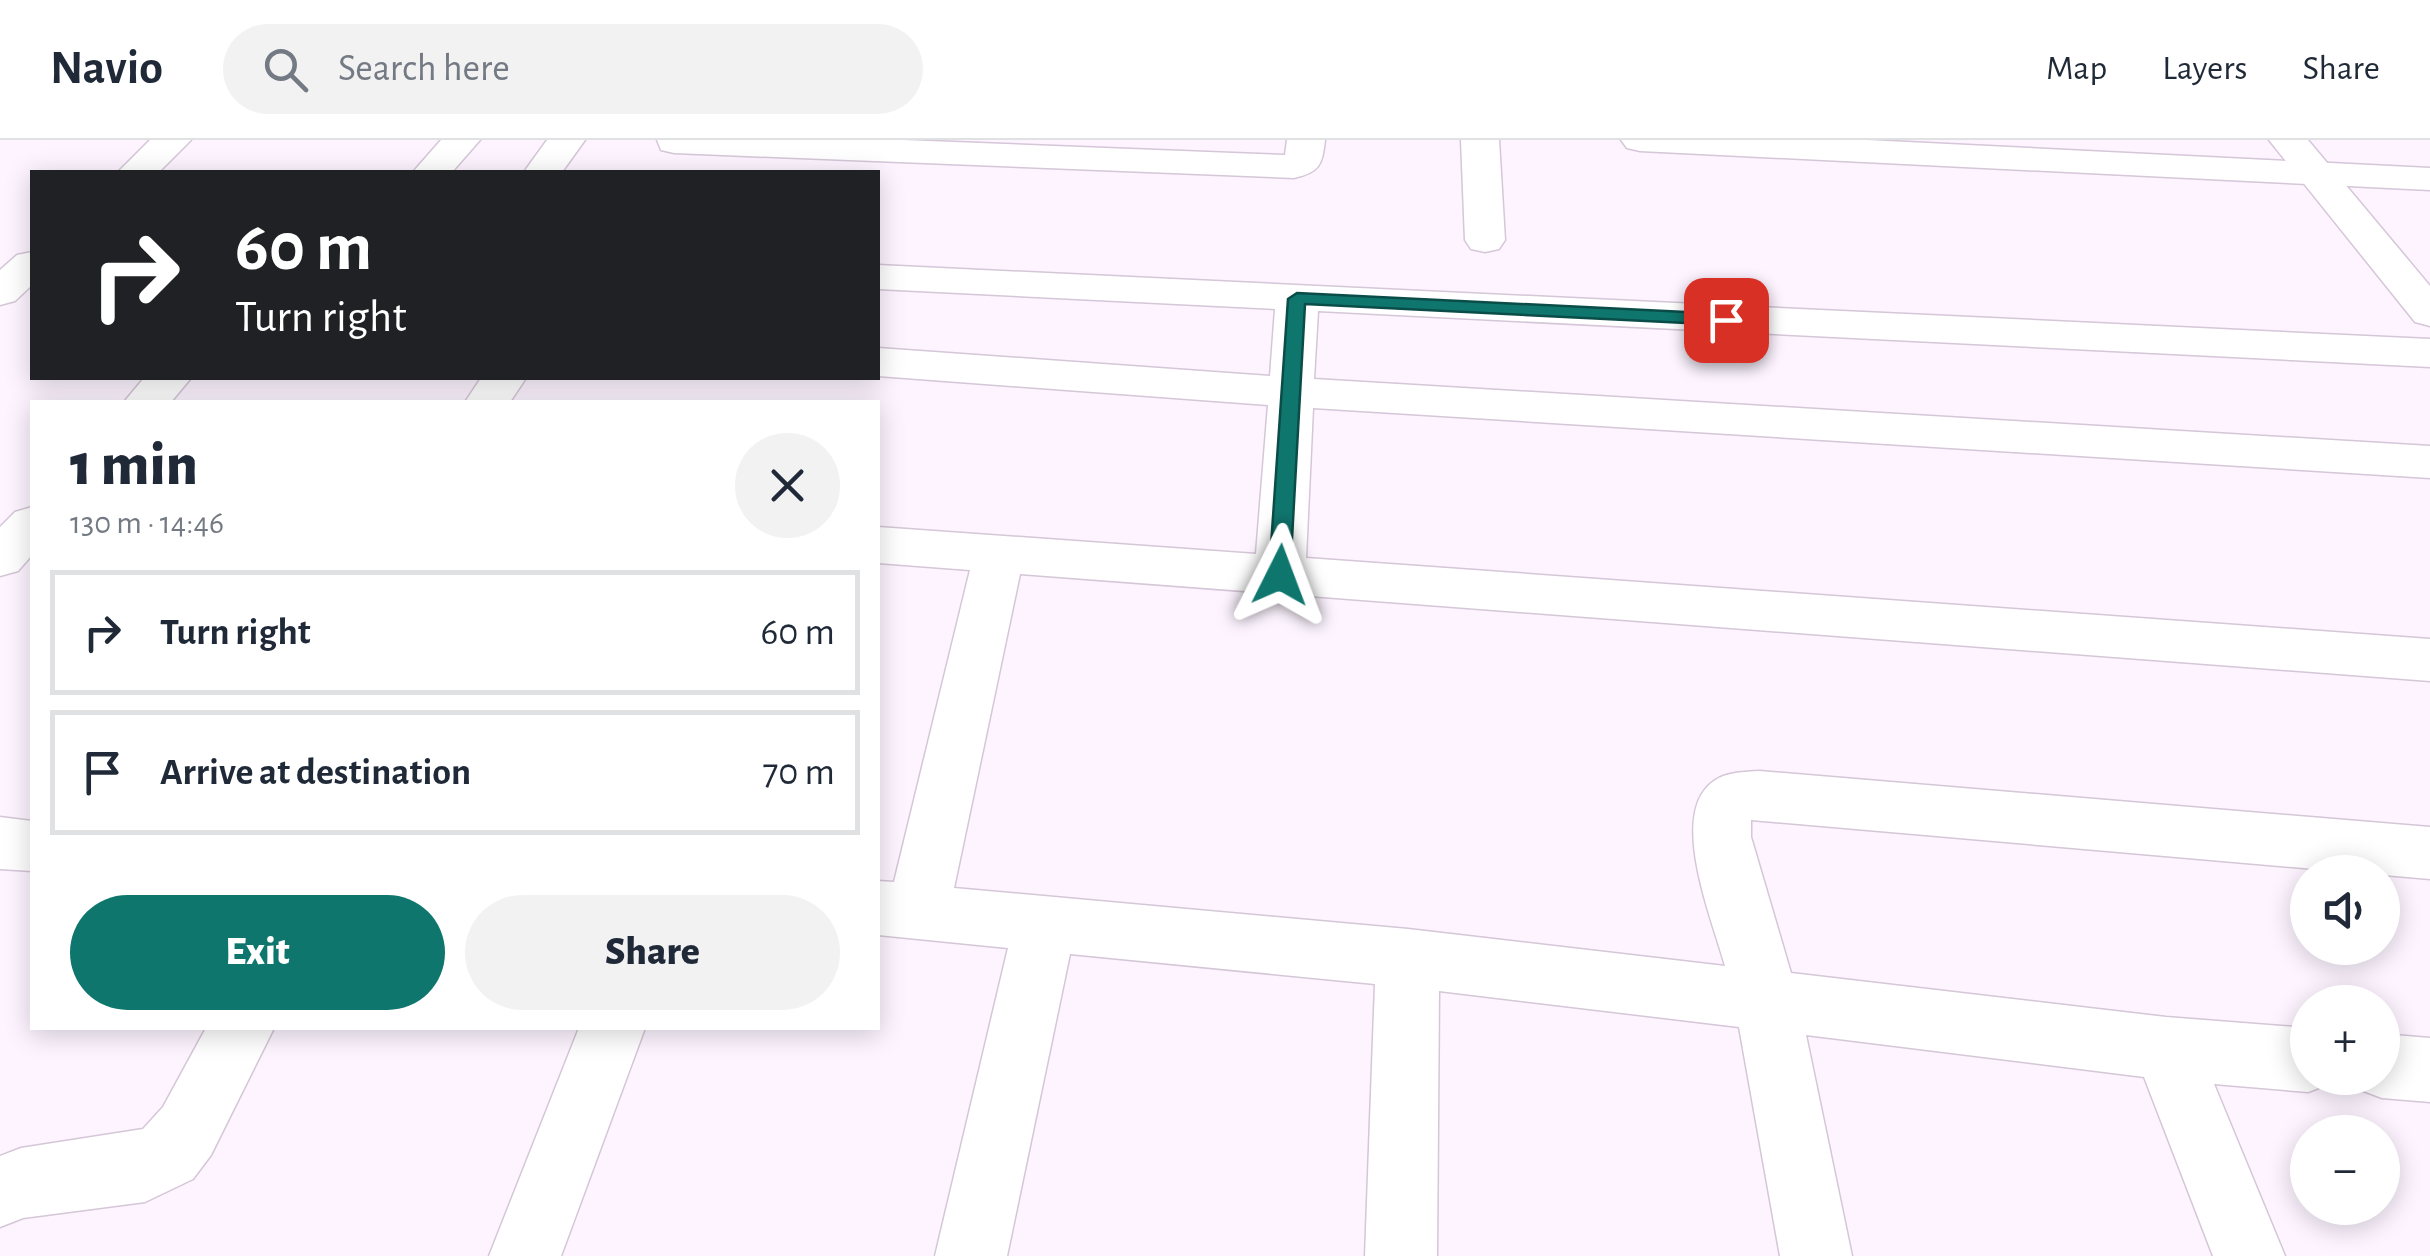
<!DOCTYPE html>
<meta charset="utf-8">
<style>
body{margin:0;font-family:"Alegreya Sans",sans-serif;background:#f2f2f3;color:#1f2937;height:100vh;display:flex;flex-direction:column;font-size:38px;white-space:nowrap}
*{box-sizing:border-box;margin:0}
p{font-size:32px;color:#747a83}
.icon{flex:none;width:55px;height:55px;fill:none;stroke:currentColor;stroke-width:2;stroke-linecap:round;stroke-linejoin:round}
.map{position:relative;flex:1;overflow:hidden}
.panel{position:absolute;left:30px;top:260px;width:850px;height:630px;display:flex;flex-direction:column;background:#fff;border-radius:0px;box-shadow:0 5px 25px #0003}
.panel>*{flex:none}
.banner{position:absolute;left:30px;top:30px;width:850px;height:210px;border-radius:0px;box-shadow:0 5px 25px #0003;background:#202124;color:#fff;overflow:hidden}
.controls{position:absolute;left:2290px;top:715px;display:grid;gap:20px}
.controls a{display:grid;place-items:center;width:110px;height:110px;border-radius:50%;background:#fff;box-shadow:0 5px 25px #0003;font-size:50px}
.pin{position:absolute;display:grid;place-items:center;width:85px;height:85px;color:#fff;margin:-42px;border-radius:20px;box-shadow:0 5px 15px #0006}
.me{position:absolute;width:110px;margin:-55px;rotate:3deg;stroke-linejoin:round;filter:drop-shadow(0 0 8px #0008)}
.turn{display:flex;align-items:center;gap:35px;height:210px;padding:0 40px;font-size:45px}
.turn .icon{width:130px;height:130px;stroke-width:2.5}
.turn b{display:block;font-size:70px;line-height:85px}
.round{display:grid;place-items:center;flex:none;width:105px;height:105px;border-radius:52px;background:#f2f2f3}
.headline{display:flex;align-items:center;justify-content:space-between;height:170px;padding:0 40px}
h1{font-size:60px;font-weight:800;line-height:75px}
.button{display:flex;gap:20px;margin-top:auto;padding:20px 40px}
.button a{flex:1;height:115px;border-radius:60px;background:#0f766e;color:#fff;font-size:40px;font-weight:800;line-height:115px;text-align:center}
.button a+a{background:#f2f2f3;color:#1f2937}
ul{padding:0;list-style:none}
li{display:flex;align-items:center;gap:30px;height:125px;margin:0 20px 15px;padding:0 20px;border:5px solid #e0e1e3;border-radius:0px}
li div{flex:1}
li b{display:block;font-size:38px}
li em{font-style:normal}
header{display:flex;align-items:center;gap:60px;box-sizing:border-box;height:140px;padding:0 50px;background:#fff;border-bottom:2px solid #e0e1e3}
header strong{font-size:48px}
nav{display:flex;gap:55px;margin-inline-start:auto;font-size:35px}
.search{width:700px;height:90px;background:#f2f2f3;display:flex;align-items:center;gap:25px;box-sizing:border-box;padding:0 35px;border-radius:55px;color:#747a83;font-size:38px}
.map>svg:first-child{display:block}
</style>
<header>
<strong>Navio</strong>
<div class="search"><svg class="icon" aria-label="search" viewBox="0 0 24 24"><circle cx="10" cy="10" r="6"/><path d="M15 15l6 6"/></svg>Search here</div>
<nav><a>Map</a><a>Layers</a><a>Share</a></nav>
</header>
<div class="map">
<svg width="2430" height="1116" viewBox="0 0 2430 1116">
<rect width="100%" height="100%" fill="#fdf4ff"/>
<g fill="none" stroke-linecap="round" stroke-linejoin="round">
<g stroke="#d5c6d8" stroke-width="3">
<path id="minor" d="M150 0H191L159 32H118Z
M441 0H480L452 32H413Z
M547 0H585L562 32H524Z
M657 0H903L1285 15 1287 0H1325C1322 25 1320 32 1294 38L674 13 661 10Z
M1461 0H1499L1505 100 1499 109 1485 112 1471 109 1465 100Z
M1621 0H1867L2430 28V50L1640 11 1627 8Z
M32 112V145L15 161 0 165V130L17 115Z
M878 125 2430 199V227L1318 171 1314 239 2430 306V338L1313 268 1306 418 2430 499V541L1020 434 954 748 1408 789 1725 826C1713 781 1667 673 1714 641 1726 632 1744 632 1759 631L2430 687V739L1751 680V697L1791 833 2166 877 2308 888V938H2334L2332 943 2308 952 2214 944 2285 1116H2213L2144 937 1806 895 1852 1116H1780L1739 887 1439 851 1437 1116H1365L1375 844 1070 814 1007 1116H935L1008 808 878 795V741L894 742 970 430 878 423V387L1256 414 1268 265 878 236V208L1270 236 1275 169 878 149Z
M144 238H191L171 262H124Z
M481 238H526L510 262H465Z
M32 367V415L18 431 0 436V387L15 372Z
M0 677 32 681V731L0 729Z
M206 888H274L211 1015 193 1039 145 1062 23 1078 0 1087V1016L21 1008 143 989 163 967Z
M579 888H645L561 1116H489Z
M2382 894 2430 898V962L2382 958 2358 949 2354 938H2382Z"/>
</g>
<g stroke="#d5c6d8" stroke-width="3">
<path id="tertiary" d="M2269 0H2308L2430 146V186L2415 182Z"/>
</g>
<use href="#minor" fill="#fff" fill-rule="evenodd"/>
<use href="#tertiary" fill="#fff" fill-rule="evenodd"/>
</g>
<path fill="#0f766e" stroke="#0a4d48" stroke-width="2.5" d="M1297 153 1726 174 1735 180 1726 185 1305 164 1290 435 1280 443 1269 435 1288 159Z"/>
</svg>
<div class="controls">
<a><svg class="icon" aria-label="sound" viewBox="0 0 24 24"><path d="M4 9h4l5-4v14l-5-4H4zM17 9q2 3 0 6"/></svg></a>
<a>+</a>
<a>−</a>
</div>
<div class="pin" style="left:1726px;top:180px;background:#d93025"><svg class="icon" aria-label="arrive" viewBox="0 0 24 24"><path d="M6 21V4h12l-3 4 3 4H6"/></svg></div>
<svg class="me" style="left:1280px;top:435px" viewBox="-20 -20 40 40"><path d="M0-17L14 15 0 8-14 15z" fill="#0f766e" stroke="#fff" stroke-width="4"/></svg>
<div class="banner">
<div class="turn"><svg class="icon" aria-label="right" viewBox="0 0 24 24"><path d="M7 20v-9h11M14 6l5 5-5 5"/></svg><div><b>60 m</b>Turn right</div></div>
</div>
<section class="panel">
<div class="headline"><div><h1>1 min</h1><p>130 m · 14:46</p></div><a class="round"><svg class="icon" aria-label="close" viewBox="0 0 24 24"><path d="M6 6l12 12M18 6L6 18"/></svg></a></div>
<ul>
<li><svg class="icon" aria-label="right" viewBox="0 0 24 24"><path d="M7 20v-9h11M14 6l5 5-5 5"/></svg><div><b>Turn right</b></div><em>60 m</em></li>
<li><svg class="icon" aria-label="arrive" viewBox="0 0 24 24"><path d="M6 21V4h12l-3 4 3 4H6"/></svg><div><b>Arrive at destination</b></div><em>70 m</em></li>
</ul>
<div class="button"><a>Exit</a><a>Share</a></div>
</section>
</div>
